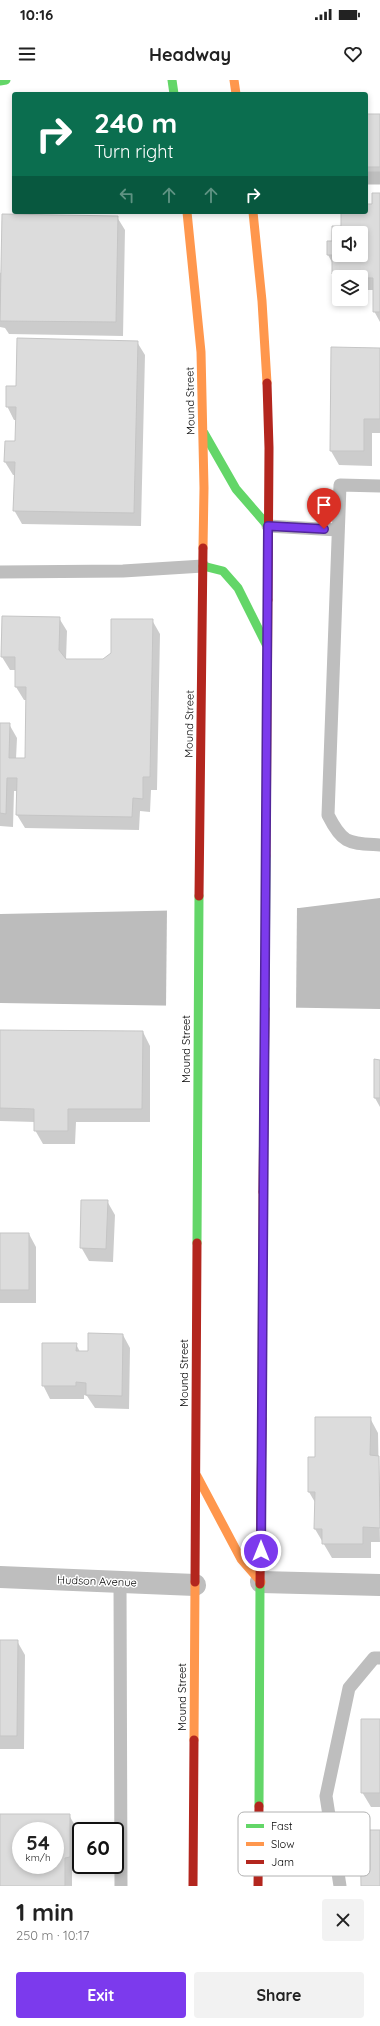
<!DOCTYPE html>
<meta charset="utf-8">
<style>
body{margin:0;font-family:Quicksand,sans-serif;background:#f2f2f2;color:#222;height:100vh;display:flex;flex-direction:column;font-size:15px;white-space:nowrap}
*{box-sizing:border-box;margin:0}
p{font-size:13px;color:#767676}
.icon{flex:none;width:22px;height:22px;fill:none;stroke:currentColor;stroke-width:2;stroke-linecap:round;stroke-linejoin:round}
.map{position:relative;height:1806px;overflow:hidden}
.sheet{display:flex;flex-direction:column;background:#fff;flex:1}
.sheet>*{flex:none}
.banner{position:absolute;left:12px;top:12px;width:356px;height:122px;border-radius:4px;box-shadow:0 2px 6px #0003;background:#0b6e4f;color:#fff;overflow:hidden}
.tools{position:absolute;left:332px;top:146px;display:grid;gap:8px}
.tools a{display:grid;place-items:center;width:36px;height:36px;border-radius:4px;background:#fff;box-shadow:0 2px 6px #0003;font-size:20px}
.speed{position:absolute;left:12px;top:1742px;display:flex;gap:8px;font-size:20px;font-weight:700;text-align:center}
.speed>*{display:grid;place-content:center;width:52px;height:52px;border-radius:50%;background:#fff;box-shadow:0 2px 6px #0003;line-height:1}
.speed small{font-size:10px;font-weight:400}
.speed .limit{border:2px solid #111;border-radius:6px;background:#fff;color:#111}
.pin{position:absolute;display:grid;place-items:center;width:34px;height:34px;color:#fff;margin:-41px -17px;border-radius:50% 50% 50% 0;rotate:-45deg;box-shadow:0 0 4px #0007}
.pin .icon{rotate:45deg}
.me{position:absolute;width:44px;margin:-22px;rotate:0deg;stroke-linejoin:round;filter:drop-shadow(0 0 3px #0008)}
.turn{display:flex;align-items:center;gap:14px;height:84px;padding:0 16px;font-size:18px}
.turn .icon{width:52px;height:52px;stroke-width:2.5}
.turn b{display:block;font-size:28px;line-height:34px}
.lanes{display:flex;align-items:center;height:38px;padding:0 16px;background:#0003;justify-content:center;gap:20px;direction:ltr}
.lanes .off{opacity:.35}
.round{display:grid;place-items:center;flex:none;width:42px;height:42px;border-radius:4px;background:#f2f2f2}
.summary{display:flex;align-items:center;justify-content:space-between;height:68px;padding:0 16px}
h1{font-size:24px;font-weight:700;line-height:30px}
.primary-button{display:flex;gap:8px;margin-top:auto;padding:8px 16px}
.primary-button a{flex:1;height:46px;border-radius:4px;background:#7c3aed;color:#fff;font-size:16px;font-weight:700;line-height:46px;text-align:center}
.primary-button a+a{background:#f2f2f2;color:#222}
.status{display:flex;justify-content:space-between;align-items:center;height:28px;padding:0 20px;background:#fff;direction:ltr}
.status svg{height:11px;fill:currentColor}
header{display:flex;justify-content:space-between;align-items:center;height:52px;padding:0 16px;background:#fff;font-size:18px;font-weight:700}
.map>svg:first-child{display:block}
</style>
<div class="status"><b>10:16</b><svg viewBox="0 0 49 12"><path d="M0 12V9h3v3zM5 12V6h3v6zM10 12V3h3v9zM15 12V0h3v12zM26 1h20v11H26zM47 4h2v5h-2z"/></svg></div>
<header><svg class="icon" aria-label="menu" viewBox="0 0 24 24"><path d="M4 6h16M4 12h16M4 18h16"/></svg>Headway<svg class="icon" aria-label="heart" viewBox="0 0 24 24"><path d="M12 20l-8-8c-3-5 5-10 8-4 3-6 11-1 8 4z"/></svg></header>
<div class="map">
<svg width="380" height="1806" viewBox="0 0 380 1806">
<rect width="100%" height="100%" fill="#fff"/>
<path fill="#bcbcbc" d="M380 818V929L0 923V834L299 828Z"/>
<path fill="#fff" d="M297 826 296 930 166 928 167 828Z"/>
<path fill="#0003" fill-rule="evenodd" d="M366 35H380V96H366Z
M380 114V242L374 231V210H367L365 206H361V197H339V204L333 194V184L328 175V162H333L342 147 341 132H366V125H373ZM339 153H361V175H339Z
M117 137 125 150 123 256 9 254 5 248 0 247V193Z
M137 262 145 275 141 446 22 444 14 430 15 395H13L5 382 16 362 17 340H14L7 326Z
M380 269V353H372V386L339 385 331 371Z
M59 538 67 551 66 580H103L152 540 160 554 157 710H151L150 732 140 731 139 750 25 748 17 735V711H14L13 747 0 746V644H9L17 658 16 679H26L27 620H24L16 607V590H10L2 577Z
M0 951 143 952 150 966V1042H76L75 1064H43L35 1050V1042L0 1041Z
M380 981V1027L375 1018Z
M107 1121 115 1135 113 1182 89 1181 81 1167Z
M0 1154H29L36 1167V1223H0Z
M123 1255 130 1268 129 1329 95 1328 87 1316 84 1315V1319H50L43 1305 76 1264 80 1272H89Z
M370 1338 378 1353 380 1462H371V1478H332L315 1449 316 1424 309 1412 316 1377Z
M0 1561H17L25 1575 24 1669H0Z
M380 1640V1727H371L362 1712Z
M0 1735H69L77 1749V1791H72V1806H0ZM21 1751H55V1785H21Z"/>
<path fill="#dcdcdc" stroke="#c5c5c5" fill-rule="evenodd" d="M366 34H380V87H366Z
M372 113H380V232H373V198H361L360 194H332V175H327V161H332V146H341V132H366V124H372ZM339 153H361V175H339Z
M2 134 118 136 116 242 0 241Z
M17 258 138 261 134 433 13 431 15 382H4L5 361H15L16 327H6V306H16Z
M331 267 380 268V339H364V371H330Z
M2 536 60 537 59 570 66 579H103L111 573V539H153L150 697H143V719L133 718 132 737 16 735 17 698H7L6 734 0 733V643H10L9 678H25L26 607H15V577H1Z
M0 950 143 951 142 1029H68V1051H34V1029L0 1028Z
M374 979 380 980V1018H374Z
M81 1120H108L106 1169 80 1168Z
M0 1153H29V1210H0Z
M88 1253 123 1254 122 1316 86 1315V1303L76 1302V1306H42V1263H77L76 1271H88Z
M315 1337H371L370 1375 379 1376 380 1448 363 1447V1464H322V1449H314L315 1412H308V1377H315Z
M0 1560H18L17 1656H0Z
M361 1639H380V1713H361Z
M0 1734H70V1777L65 1778V1806H0ZM21 1751H55V1785H21Z
M360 1750H380V1806H361Z"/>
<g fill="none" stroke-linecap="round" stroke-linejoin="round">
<path stroke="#bebebe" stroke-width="13" d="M366 98H380
M380 406 340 405 328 735C343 765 349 763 380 765
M268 446 338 450
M0 492 123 491 203 486
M120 1502 121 1806
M340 1806 326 1716 349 1608 374 1578H380"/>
<path stroke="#bebebe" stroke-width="22" d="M0 1497 195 1505
M261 1502 380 1505"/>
<path stroke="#63d668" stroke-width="9" d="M172 0 174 14
M0 1 6 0
M204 353 236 409 268 446
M203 486 223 491 238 508 266 564
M265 929 266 776
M197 1163 199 816
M259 1726 260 1504"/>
<path stroke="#ff974d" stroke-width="9" d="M234 0 236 14
M187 132 201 272 204 408 203 468
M253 132 262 221 267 303
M266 776 268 520
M262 1339 263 1112
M197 1396 241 1479 261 1502
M194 1660 195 1502"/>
<path stroke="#b3261e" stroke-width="9" d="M267 303 269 368 268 520
M199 816 203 468
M263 1112 265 929
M195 1502 197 1163
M260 1504 262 1339
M193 1806 194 1660
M258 1806 259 1726"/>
</g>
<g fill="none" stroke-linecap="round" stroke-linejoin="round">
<g stroke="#51269a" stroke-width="10">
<path id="route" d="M261 1471 268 446 324 449"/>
</g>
<use href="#route" stroke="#7c3aed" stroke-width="7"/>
</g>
<g text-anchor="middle" stroke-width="3" stroke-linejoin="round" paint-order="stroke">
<g font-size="11" fill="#000" stroke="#fff">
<text transform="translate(190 321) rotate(-91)" y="4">Mound Street</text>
<text transform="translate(189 644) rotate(-89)" y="4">Mound Street</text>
<text transform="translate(186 969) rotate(-90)" y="4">Mound Street</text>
<text transform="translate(184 1293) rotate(-90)" y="4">Mound Street</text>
<text transform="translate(97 1501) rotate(2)" y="4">Hudson Avenue</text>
<text transform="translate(182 1617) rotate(-90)" y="4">Mound Street</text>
</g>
</g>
<rect x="238" y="1732" width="132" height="64" rx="6" fill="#fff" stroke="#b2b2b2" stroke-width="1"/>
<rect x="246" y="1744" width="18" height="4" fill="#63d668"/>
<rect x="246" y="1762" width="18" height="4" fill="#ff974d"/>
<rect x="246" y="1780" width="18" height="4" fill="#b3261e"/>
<g font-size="11" fill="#000">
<text x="271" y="1750">Fast</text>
<text x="271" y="1768">Slow</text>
<text x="271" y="1786">Jam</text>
</g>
</svg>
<div class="tools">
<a><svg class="icon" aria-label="sound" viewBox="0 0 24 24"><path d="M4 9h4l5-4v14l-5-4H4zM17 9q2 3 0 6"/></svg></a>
<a><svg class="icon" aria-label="layers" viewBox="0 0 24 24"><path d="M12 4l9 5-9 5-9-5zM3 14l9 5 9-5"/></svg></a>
</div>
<div class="speed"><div>54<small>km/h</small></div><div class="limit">60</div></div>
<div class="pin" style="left:324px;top:449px;background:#d93025"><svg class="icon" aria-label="arrive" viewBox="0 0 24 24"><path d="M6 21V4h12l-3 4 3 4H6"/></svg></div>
<svg class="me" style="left:261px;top:1471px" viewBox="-20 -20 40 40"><circle r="17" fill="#7c3aed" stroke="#fff" stroke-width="3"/><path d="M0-11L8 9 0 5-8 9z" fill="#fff"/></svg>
<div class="banner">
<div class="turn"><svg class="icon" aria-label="right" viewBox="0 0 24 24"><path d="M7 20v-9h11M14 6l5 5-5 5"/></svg><div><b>240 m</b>Turn right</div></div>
<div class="lanes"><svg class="icon off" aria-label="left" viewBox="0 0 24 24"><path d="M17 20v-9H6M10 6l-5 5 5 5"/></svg><svg class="icon off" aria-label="ahead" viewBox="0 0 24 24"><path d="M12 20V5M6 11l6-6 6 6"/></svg><svg class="icon off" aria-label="ahead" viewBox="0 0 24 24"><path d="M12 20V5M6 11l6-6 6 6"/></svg><svg class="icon" aria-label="right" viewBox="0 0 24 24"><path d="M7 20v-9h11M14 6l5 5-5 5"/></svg></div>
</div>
</div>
<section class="sheet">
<div class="summary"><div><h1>1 min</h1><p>250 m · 10:17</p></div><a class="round"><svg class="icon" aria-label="close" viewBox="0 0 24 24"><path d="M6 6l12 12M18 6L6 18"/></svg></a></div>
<div class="primary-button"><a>Exit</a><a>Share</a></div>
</section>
